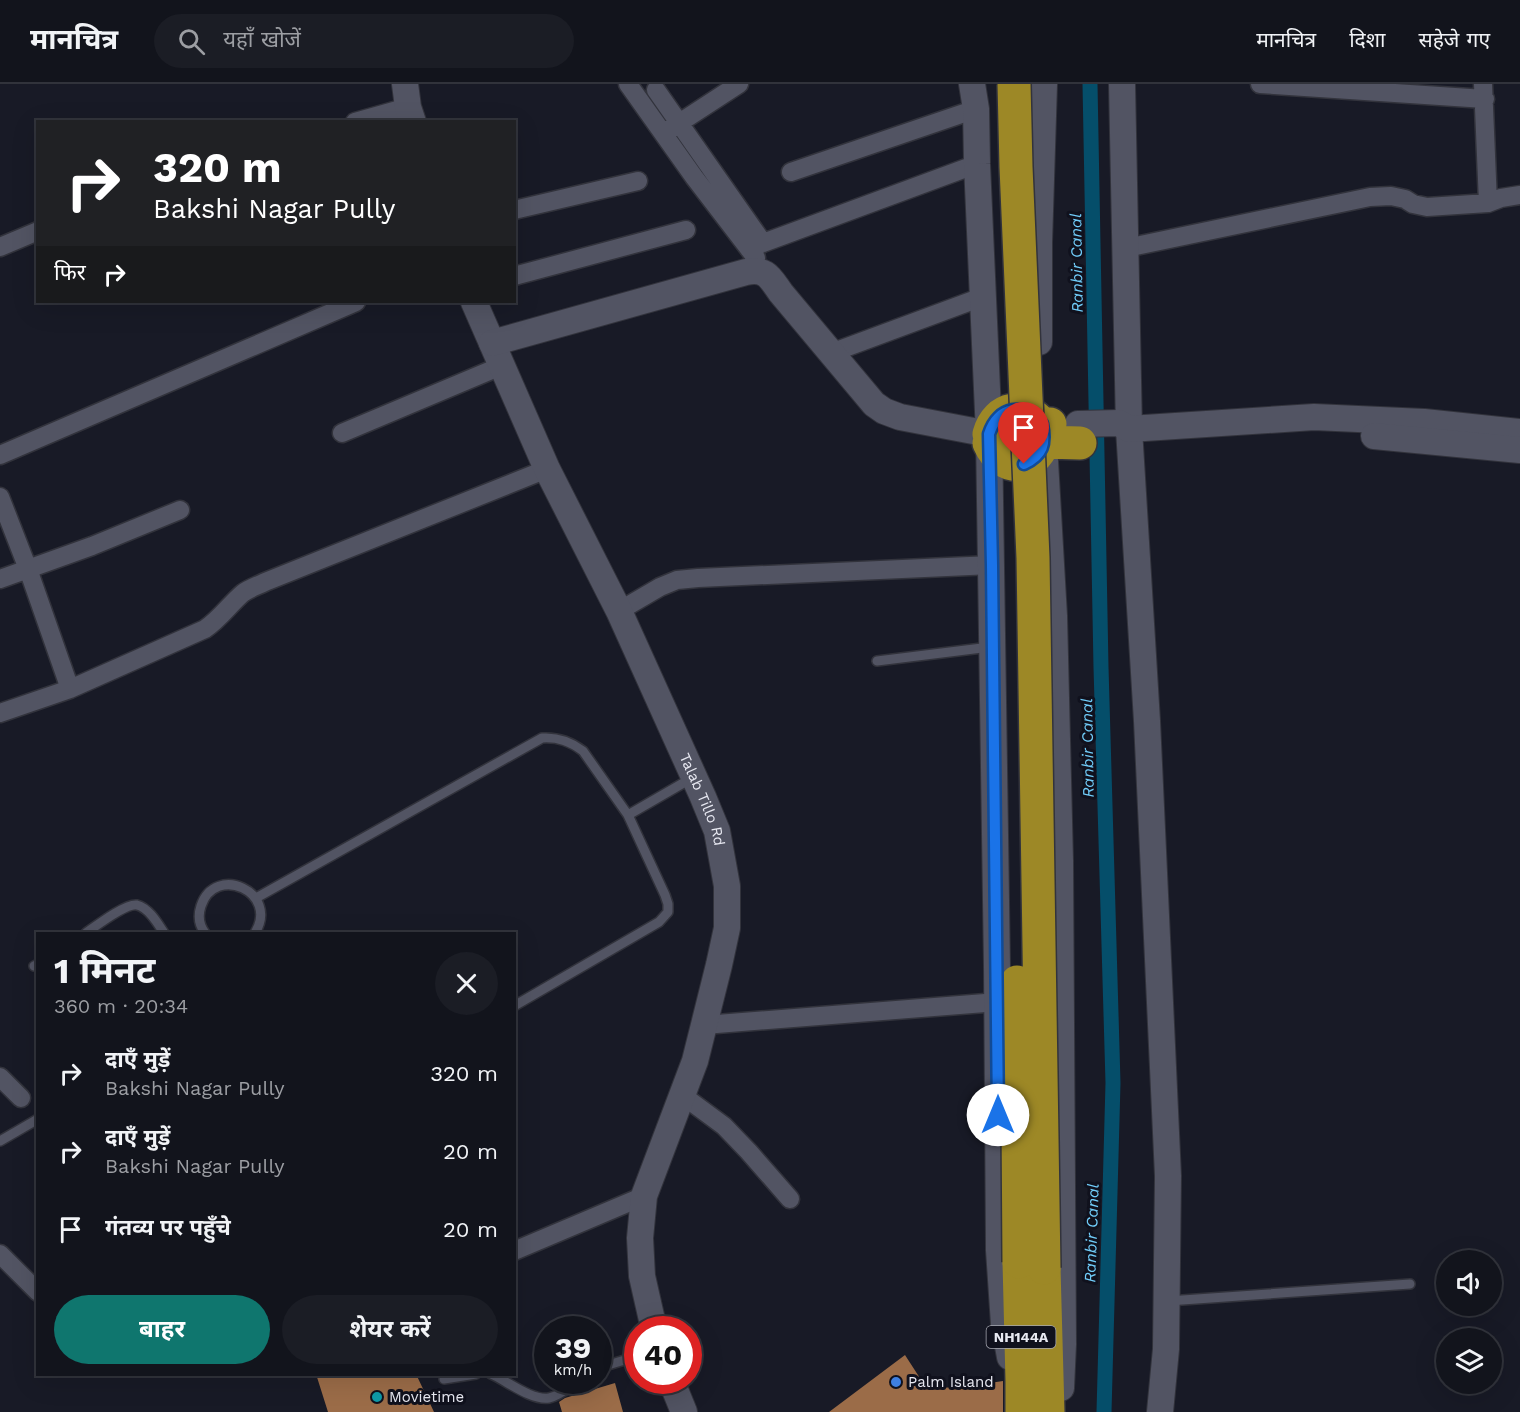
<!DOCTYPE html>
<html lang="hi">
<meta charset="utf-8">
<style>
body{margin:0;font-family:"Work Sans","Noto Sans Devanagari",sans-serif;background:#1b1d25;color:#f1f3f6;height:100vh;display:flex;flex-direction:column;font-size:22px;white-space:nowrap}
*{box-sizing:border-box;margin:0}
p{font-size:20px;color:#9c9ea3}
.icon{flex:none;width:33px;height:33px;fill:none;stroke:currentColor;stroke-width:2;stroke-linecap:round;stroke-linejoin:round}
.map{position:relative;flex:1;overflow:hidden}
.panel{position:absolute;left:36px;top:848px;width:480px;height:444px;display:flex;flex-direction:column;background:#12141c;border-radius:0px;box-shadow:0 6px 24px #0002,0 0 0 2px #31333b}
.panel>*{flex:none}
.banner{position:absolute;left:36px;top:36px;width:480px;height:183px;border-radius:0px;box-shadow:0 6px 24px #0002,0 0 0 2px #31333b;background:#202124;color:#fff;overflow:hidden}
.tools{position:absolute;left:1436px;top:1166px;display:grid;gap:12px}
.tools a{display:grid;place-items:center;width:66px;height:66px;border-radius:50%;background:#12141c;box-shadow:0 6px 24px #0002,0 0 0 2px #31333b;font-size:30px}
.speed{position:absolute;left:534px;top:1232px;display:flex;gap:12px;font-size:30px;font-weight:700;text-align:center}
.speed>*{display:grid;place-content:center;width:78px;height:78px;border-radius:50%;background:#12141c;box-shadow:0 6px 24px #0002,0 0 0 2px #31333b;line-height:1}
.speed small{font-size:15px;font-weight:400}
.speed .limit{border:9px solid #d22;background:#fff;color:#111}
.pin{position:absolute;display:grid;place-items:center;width:51px;height:51px;color:#fff;margin:-62px -26px;border-radius:50% 50% 50% 0;rotate:-45deg;box-shadow:0 0 6px #0007}
.pin .icon{rotate:45deg}
.me{position:absolute;width:66px;margin:-33px;rotate:0deg;stroke-linejoin:round;filter:drop-shadow(0 0 4px #0008)}
.turn{display:flex;align-items:center;gap:21px;height:126px;padding:0 18px;font-size:27px}
.turn .icon{width:78px;height:78px;stroke-width:2.5}
.turn b{display:block;font-size:42px;line-height:51px}
.then{display:flex;align-items:center;height:57px;padding:0 18px;background:#0003;gap:12px;font-size:22px}
.round{display:grid;place-items:center;flex:none;width:63px;height:63px;border-radius:32px;background:#1b1d25}
.headline{display:flex;align-items:center;justify-content:space-between;height:102px;padding:0 18px}
h1{font-size:36px;font-weight:700;line-height:45px}
.primary-button{display:flex;gap:12px;margin-top:auto;padding:12px 18px}
.primary-button a{flex:1;height:69px;border-radius:36px;background:#0f766e;color:#fff;font-size:24px;font-weight:700;line-height:69px;text-align:center}
.primary-button a+a{background:#1b1d25;color:#f1f3f6}
ul{padding:0;list-style:none}
li{display:flex;align-items:center;gap:18px;height:78px;padding:0 18px}
li div{flex:1}
li b{display:block;font-size:22px}
li em{font-style:normal}
header{display:flex;align-items:center;gap:36px;box-sizing:border-box;height:84px;padding:0 30px;background:#12141c;border-bottom:2px solid #31333b}
header strong{font-size:28px}
nav{display:flex;gap:33px;margin-inline-start:auto;font-size:21px}
.search{width:420px;height:54px;background:#1b1d25;display:flex;align-items:center;gap:15px;box-sizing:border-box;padding:0 21px;border-radius:33px;color:#9c9ea3;font-size:22px}
.map>svg:first-child{display:block}
</style>
<header>
<strong>मानचित्र</strong>
<div class="search"><svg class="icon" aria-label="search" viewBox="0 0 24 24"><circle cx="10" cy="10" r="6"/><path d="M15 15l6 6"/></svg>यहाँ खोजें</div>
<nav><a>मानचित्र</a><a>दिशा</a><a>सहेजे गए</a></nav>
</header>
<div class="map">
<svg width="1520" height="1328" viewBox="0 0 1520 1328">
<rect width="100%" height="100%" fill="#181a26"/>
<g fill="none" stroke-linecap="round" stroke-linejoin="round">
<path stroke="#054e6a" stroke-width="15" d="M1090 0 1101 583 1113 999 1104 1328"/>
</g>
<path fill="#9b6c48" d="M905 1271 927 1305 969 1302 1003 1297V1328H829Z
M316 1290H416L434 1328H328Z
M615 1299 623 1328H562L559 1318 565 1314Z"/>
<g fill="none" stroke-linecap="round" stroke-linejoin="round">
<g stroke="#32333c" stroke-width="12">
<path id="lane" d="M877 577 990 563
M256 814 542 654C558 653 570 657 583 667L628 731 692 694
M86 849C96 842 126 819 137 821 149 824 158 840 164 849
M205 849C199 841 198 831 201 822 215 779 280 808 255 849
M34 882 38 880
M514 922 659 838 668 828V820L665 811 628 731
M0 1057 38 1035
M1168 1217 1410 1200
M598 1284 638 1272
M491 1290C507 1297 532 1317 549 1314 560 1312 570 1302 579 1296
M444 1295 476 1290"/>
</g>
<g stroke="#32333c" stroke-width="21">
<path id="street" d="M628 0 694 93 756 174
M1260 0 1485 15
M1483 0 1488 119
M656 6 763 159
M355 38 408 23
M670 45 739 0
M791 88 976 25
M514 126 638 97
M0 163 38 147
M1126 164 1370 113 1391 112 1405 115 1413 120 1427 123 1488 119 1501 114 1520 111
M749 165 763 159 977 80
M514 192 686 146
M831 269 982 213
M342 349 501 282
M0 371 356 218
M0 413 28 485 70 605
M0 495 92 462 180 426
M619 527 660 503 677 496 698 494 992 481
M0 629 70 605 205 545C220 535 230 520 243 509 250 504 257 502 265 498L547 385
M704 941 998 918
M0 993 21 1014
M682 1011 724 1042 749 1068 790 1115
M514 1167 644 1112
M0 1170 38 1208"/>
</g>
<g stroke="#32333c" stroke-width="28">
<g id="secondary">
<path d="M405 0 408 23 413 38"/>
<path d="M972 0 976 25 977 80 989 350 997 883 999 1166 1004 1240 1010 1273"/>
<path d="M1122 0 1129 345 1147 637 1168 1092 1166 1265 1160 1328"/>
<path id="s1" d="M474 218 547 385 619 527 703 713 717 747 727 802V844L719 881 695 977 644 1112 640 1154 642 1192 654 1245"/>
<path d="M1039 258V159L1044 0"/>
<path d="M492 259 746 188C767 184 770 194 781 209L874 320 884 327 900 333 989 350"/>
<path d="M1078 340 1119 339 1129 345 1314 333 1424 338 1520 348"/>
<path d="M1374 352 1520 366"/>
<path d="M1044 360 1054 532 1060 777 1063 1260 1061 1304"/>
<path d="M671 1296 684 1328"/>
</g>
</g>
<g stroke="#32333c" stroke-width="36">
<path id="highway" d="M989 350C997 322 1024 318 1042 340H1050
M989 359C1002 388 1033 388 1044 358L1080 359
M1019 1178 1022 1297V1328
M1044 1184 1048 1328"/>
</g>
<use href="#lane" stroke="#525463" stroke-width="9"/>
<use href="#street" stroke="#525463" stroke-width="18"/>
<use href="#secondary" stroke="#525463" stroke-width="26"/>
<use href="#highway" stroke="#9d8826" stroke-width="33"/>
<g stroke="#32333c" stroke-width="36" stroke-linecap="butt">
<path id="highway-bridge" d="M1014 0 1016 83 1033 474 1044 1184
M1017 898 1019 1178"/>
</g>
<use href="#highway-bridge" stroke="#9d8826" stroke-width="33"/>
</g>
<g fill="none" stroke-linecap="round" stroke-linejoin="round">
<g stroke="#114b97" stroke-width="15">
<path id="route" d="M998 1031 992 481 989 350C998 322 1024 318 1042 340 1046 360 1043 371 1024 380"/>
</g>
<use href="#route" stroke="#1a73e8" stroke-width="10"/>
</g>
<circle fill="#3f7fe0" stroke="#10111d" stroke-width="2" cx="896" cy="1298" r="6"/>
<circle fill="#0f9aa8" stroke="#10111d" stroke-width="2" cx="377" cy="1313" r="6"/>
<g text-anchor="middle" stroke-width="6" stroke-linejoin="round" paint-order="stroke">
<rect fill="#10111d" stroke="#a7a8b2" stroke-width="1.5" x="986.5" y="1242" width="69" height="22" rx="4.5"/>
<g font-size="14" font-weight="bold" fill="#e8e9f2">
<text x="1021" y="1258">NH144A</text>
</g>
<g font-size="15" fill="#e8e9f2" stroke="#10111d">
<text dy="5" stroke="none"><textPath href="#s1" startOffset="548">Talab Tillo Rd</textPath></text>
</g>
<g font-size="15" fill="#e8e9f2" stroke="#10111d" text-anchor="start">
<text x="908" y="1303">Palm Island</text>
<text x="389" y="1318">Movietime</text>
</g>
<g font-size="16" font-style="italic" fill="#71cdfa" stroke="#10111d">
<text transform="translate(1076 179) rotate(-91)" y="6">Ranbir Canal</text>
<text transform="translate(1087 664) rotate(-91)" y="6">Ranbir Canal</text>
<text transform="translate(1091 1149) rotate(-88)" y="6">Ranbir Canal</text>
</g>
</g>
</svg>
<div class="tools">
<a><svg class="icon" aria-label="sound" viewBox="0 0 24 24"><path d="M4 9h4l5-4v14l-5-4H4zM17 9q2 3 0 6"/></svg></a>
<a><svg class="icon" aria-label="layers" viewBox="0 0 24 24"><path d="M12 4l9 5-9 5-9-5zM3 14l9 5 9-5"/></svg></a>
</div>
<div class="speed"><div>39<small>km/h</small></div><div class="limit">40</div></div>
<div class="pin" style="left:1024px;top:380px;background:#d93025"><svg class="icon" aria-label="arrive" viewBox="0 0 24 24"><path d="M6 21V4h12l-3 4 3 4H6"/></svg></div>
<svg class="me" style="left:998px;top:1031px" viewBox="-20 -20 40 40"><circle r="19" fill="#fff"/><path d="M0-13L10 11 0 6-10 11z" fill="#1a73e8"/></svg>
<div class="banner">
<div class="turn"><svg class="icon" aria-label="right" viewBox="0 0 24 24"><path d="M7 20v-9h11M14 6l5 5-5 5"/></svg><div><b>320 m</b>Bakshi Nagar Pully</div></div>
<div class="then">फिर<svg class="icon" aria-label="right" viewBox="0 0 24 24"><path d="M7 20v-9h11M14 6l5 5-5 5"/></svg></div>
</div>
<section class="panel">
<div class="headline"><div><h1>1 मिनट</h1><p>360 m · 20:34</p></div><a class="round"><svg class="icon" aria-label="close" viewBox="0 0 24 24"><path d="M6 6l12 12M18 6L6 18"/></svg></a></div>
<ul>
<li><svg class="icon" aria-label="right" viewBox="0 0 24 24"><path d="M7 20v-9h11M14 6l5 5-5 5"/></svg><div><b>दाएँ मुड़ें</b><p>Bakshi Nagar Pully</p></div><em>320 m</em></li>
<li><svg class="icon" aria-label="right" viewBox="0 0 24 24"><path d="M7 20v-9h11M14 6l5 5-5 5"/></svg><div><b>दाएँ मुड़ें</b><p>Bakshi Nagar Pully</p></div><em>20 m</em></li>
<li><svg class="icon" aria-label="arrive" viewBox="0 0 24 24"><path d="M6 21V4h12l-3 4 3 4H6"/></svg><div><b>गंतव्य पर पहुँचे</b></div><em>20 m</em></li>
</ul>
<div class="primary-button"><a>बाहर</a><a>शेयर करें</a></div>
</section>
</div>
